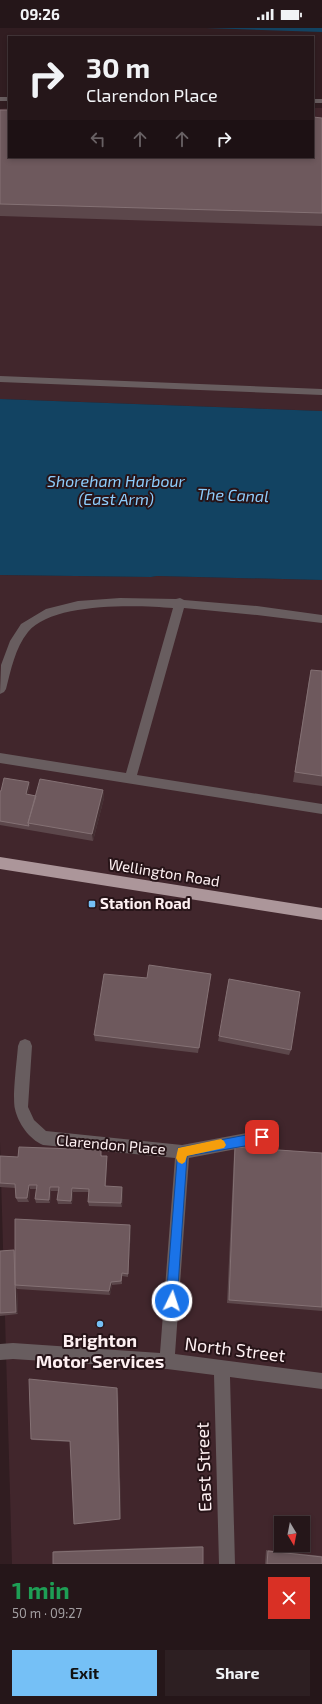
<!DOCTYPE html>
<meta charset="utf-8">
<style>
body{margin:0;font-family:"Exo 2",sans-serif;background:#2d1f22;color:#f1f3f6;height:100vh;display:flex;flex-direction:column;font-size:15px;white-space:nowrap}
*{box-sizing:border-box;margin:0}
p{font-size:13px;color:#a39fa2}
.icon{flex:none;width:22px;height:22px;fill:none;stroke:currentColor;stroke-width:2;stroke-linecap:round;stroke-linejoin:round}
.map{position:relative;height:1536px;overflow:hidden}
.drawer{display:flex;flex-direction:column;background:#251619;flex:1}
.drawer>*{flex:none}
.guide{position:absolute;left:8px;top:8px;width:306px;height:122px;border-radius:0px;box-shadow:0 2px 6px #0003,0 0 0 1px #423538;background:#251619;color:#f1f3f6;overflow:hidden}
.needle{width:26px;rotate:170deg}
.tools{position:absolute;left:274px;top:1488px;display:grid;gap:8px}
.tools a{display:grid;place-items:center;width:36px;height:36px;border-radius:0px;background:#251619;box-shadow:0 2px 6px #0003,0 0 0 1px #423538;font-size:20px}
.pin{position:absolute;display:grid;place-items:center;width:34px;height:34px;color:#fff;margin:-17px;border-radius:8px;box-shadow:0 2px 6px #0006}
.me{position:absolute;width:44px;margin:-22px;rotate:4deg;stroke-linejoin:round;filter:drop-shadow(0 0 3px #0008)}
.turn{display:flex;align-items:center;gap:14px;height:84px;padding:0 12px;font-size:18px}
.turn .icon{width:52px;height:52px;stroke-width:2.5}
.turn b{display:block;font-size:28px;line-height:34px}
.lanes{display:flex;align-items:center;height:38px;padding:0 12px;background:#0003;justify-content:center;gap:20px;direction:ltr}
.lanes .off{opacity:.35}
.round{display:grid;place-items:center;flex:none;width:42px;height:42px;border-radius:0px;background:#2d1f22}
.headline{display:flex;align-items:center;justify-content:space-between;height:68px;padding:0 12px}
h1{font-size:24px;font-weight:700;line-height:30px;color:#1e9e55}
.action{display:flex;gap:8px;margin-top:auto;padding:8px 12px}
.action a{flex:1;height:46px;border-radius:0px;background:#75c0f6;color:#111;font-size:16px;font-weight:700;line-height:46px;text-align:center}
.action a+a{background:#2d1f22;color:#f1f3f6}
.status{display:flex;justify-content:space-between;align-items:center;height:28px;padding:0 20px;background:#251619;direction:ltr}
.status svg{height:11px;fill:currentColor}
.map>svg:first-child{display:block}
</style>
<div class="status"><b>09:26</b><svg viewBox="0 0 49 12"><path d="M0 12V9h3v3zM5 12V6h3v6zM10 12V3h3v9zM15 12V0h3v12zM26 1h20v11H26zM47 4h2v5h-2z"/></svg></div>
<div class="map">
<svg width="322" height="1536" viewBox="0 0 322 1536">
<rect width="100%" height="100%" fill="#311d21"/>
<path fill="#41262c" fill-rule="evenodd" d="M9 80V129H313V80H322V383L0 371V81Z
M0 547 151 549 157 548 322 552V1536H12L0 1113ZM281 1495H303V1517H281Z"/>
<path fill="#124362" d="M206 0H322V4Z
M0 371 322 383V552L157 548 151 549 0 547Z"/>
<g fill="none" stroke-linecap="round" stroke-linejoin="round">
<path fill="#685d5f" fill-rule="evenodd" d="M0 348 322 361V367L0 354Z
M120 570 176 571 180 570 184 572 257 578 322 587V595L257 587 184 580 137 747 322 776V786L0 735V725L126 745 173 580C137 577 52 574 28 604 15 620 11 642 6 661L4 664 0 666 1 637 10 613 21 596 46 581 78 573Z"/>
<path fill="#685d5f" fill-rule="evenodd" d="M0 69H9V73H0Z
M313 71H322V75H313Z
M25 1011 30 1013 32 1018 28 1079 34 1092 46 1103 182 1117 262 1102 267 1104 269 1109 267 1114 262 1116 189 1130 175 1326 322 1345V1361L230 1349 235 1536H219L214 1347 167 1341 13 1331 0 1332V1316L13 1315 160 1325 175 1130 43 1117C29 1111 18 1095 15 1081 12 1070 17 1032 18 1018L20 1013Z"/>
<path fill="#ac969a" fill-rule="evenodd" d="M0 829 322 880V892L0 841Z"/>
</g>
<path fill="#5c474b" d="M0 82 322 90V198L0 188Z
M322 643V758L293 754 309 652Z
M29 754 30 758 28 766 36 768 103 762 104 770 93 813 0 797V763Z
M211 946 198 1025 95 1013 94 1007 147 950Z
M219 1008 291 1022 289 1027 218 1013Z
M235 1119 322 1125V1283L227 1275 234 1125Z
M102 1127V1128H107V1133L106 1158 123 1163 122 1179 89 1178 88 1174 89 1164H73L72 1176H58L57 1172 58 1163H51L50 1175H36L35 1171 36 1161H30L29 1174H18L16 1170 15 1160 0 1159V1128L18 1129Z
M130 1197 131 1201 128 1249 122 1248V1256L112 1257 110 1267 17 1261 18 1286 0 1288V1223H15Z
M117 1360 118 1361 121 1490 70 1414 33 1412 31 1411Z
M202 1518 203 1519 53 1524 55 1523Z
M266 1522 322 1528V1536H265Z"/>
<path fill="#442e32" d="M29 754 30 758 27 771 26 766Z
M103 762 104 770 93 813 92 806Z
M29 1157 30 1161 29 1174 27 1170Z
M50 1159 51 1163 50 1175 49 1172Z
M122 1159 123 1163 122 1179 121 1175Z
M72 1160 73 1164 72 1176 71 1173Z
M130 1197 131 1201 128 1249V1246Z
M111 1254 112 1257 110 1267 109 1263Z
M15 1258 17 1261 18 1286 16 1284Z
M117 1360 118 1361 121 1490 120 1491Z"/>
<path fill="#6e595d" stroke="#847174" d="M0 82H9V129H313V89L322 90V185L0 176Z
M311 642 322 643V748L295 744Z
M4 750 29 754 26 766 36 768 28 795 29 798 0 793V763H1Z
M40 751 103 762 92 806 28 795Z
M149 937 211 946 199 1020 94 1007 104 946 147 950Z
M229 951 300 964 291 1022 219 1008Z
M19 1119 101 1122V1128H107L105 1158 122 1159 121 1175 88 1174 89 1161 72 1160 71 1173 57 1172 59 1159H50L49 1172 35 1171 37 1157H29L27 1170H16L15 1156 0 1155V1128L18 1129Z
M235 1119 322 1125V1279L229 1272Z
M15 1191 130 1197 128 1246 122 1245 121 1253 111 1254 109 1263 15 1257Z
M14 1222 16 1284 0 1285V1223Z
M29 1351 117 1360 120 1491 74 1496 70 1413 31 1411Z
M203 1519V1536H53V1524Z
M268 1523 322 1529V1536H267Z"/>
<path fill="#1a73e8" stroke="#114b97" d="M262 1104 265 1106 267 1109 265 1113 262 1115 187 1128 177 1273 176 1277 172 1279 168 1277 166 1273 178 1120Z"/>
<path fill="#f59e0b" d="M221 1111 224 1113 226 1117 224 1120 187 1128 185 1134 182 1136 178 1134 176 1130 178 1120Z"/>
<g fill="#75c0f6" stroke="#271418" stroke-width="1.5">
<rect x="88" y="872" width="8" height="8" rx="2"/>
<circle cx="100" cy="1296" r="4"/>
</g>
<g text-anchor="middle" stroke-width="4" stroke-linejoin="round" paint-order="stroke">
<g font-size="15" fill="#fef0f2" stroke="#271418">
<text transform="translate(164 845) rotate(9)" y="5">Wellington Road</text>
<text transform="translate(111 1117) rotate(5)" y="5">Clarendon Place</text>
</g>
<g font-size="15" font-weight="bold" fill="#fef0f2" stroke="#271418" text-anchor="start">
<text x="100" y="881">Station Road</text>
</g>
<g font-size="16" font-style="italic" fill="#8ecdfc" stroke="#271418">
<text x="116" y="459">Shoreham Harbour<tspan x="116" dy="18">(East Arm)</tspan></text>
<text transform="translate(233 467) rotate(2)" y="6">The Canal</text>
</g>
<g font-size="18" font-weight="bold" fill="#fef0f2" stroke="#271418">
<text x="100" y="1319">Brighton<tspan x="100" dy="21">Motor Services</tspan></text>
</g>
<g font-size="18" fill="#fef0f2" stroke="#271418">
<text transform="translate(235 1322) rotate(7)" y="6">North Street</text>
<text transform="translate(204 1439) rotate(-92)" y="6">East Street</text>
</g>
</g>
</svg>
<div class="tools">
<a><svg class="needle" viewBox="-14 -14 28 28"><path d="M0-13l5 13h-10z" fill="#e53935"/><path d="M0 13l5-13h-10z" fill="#a39fa2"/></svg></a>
</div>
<div class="pin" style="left:262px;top:1109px;background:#d93025"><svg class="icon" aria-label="arrive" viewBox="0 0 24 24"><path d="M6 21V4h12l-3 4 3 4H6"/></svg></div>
<svg class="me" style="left:172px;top:1273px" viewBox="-20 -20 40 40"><circle r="17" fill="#1a73e8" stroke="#fff" stroke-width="3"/><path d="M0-11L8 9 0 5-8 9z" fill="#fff"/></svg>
<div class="guide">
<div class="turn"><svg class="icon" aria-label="right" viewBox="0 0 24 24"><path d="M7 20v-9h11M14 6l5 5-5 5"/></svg><div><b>30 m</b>Clarendon Place</div></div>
<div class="lanes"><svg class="icon off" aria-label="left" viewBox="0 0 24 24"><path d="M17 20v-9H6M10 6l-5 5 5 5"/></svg><svg class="icon off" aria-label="ahead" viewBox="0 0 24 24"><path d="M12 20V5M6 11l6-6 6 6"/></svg><svg class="icon off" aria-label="ahead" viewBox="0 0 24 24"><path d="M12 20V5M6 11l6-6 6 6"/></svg><svg class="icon" aria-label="right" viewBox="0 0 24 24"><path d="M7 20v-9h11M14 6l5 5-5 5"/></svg></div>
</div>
</div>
<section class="drawer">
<div class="headline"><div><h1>1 min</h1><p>50 m · 09:27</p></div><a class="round" style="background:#d93025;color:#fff"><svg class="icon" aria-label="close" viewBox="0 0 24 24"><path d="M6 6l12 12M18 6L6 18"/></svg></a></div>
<div class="action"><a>Exit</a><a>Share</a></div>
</section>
